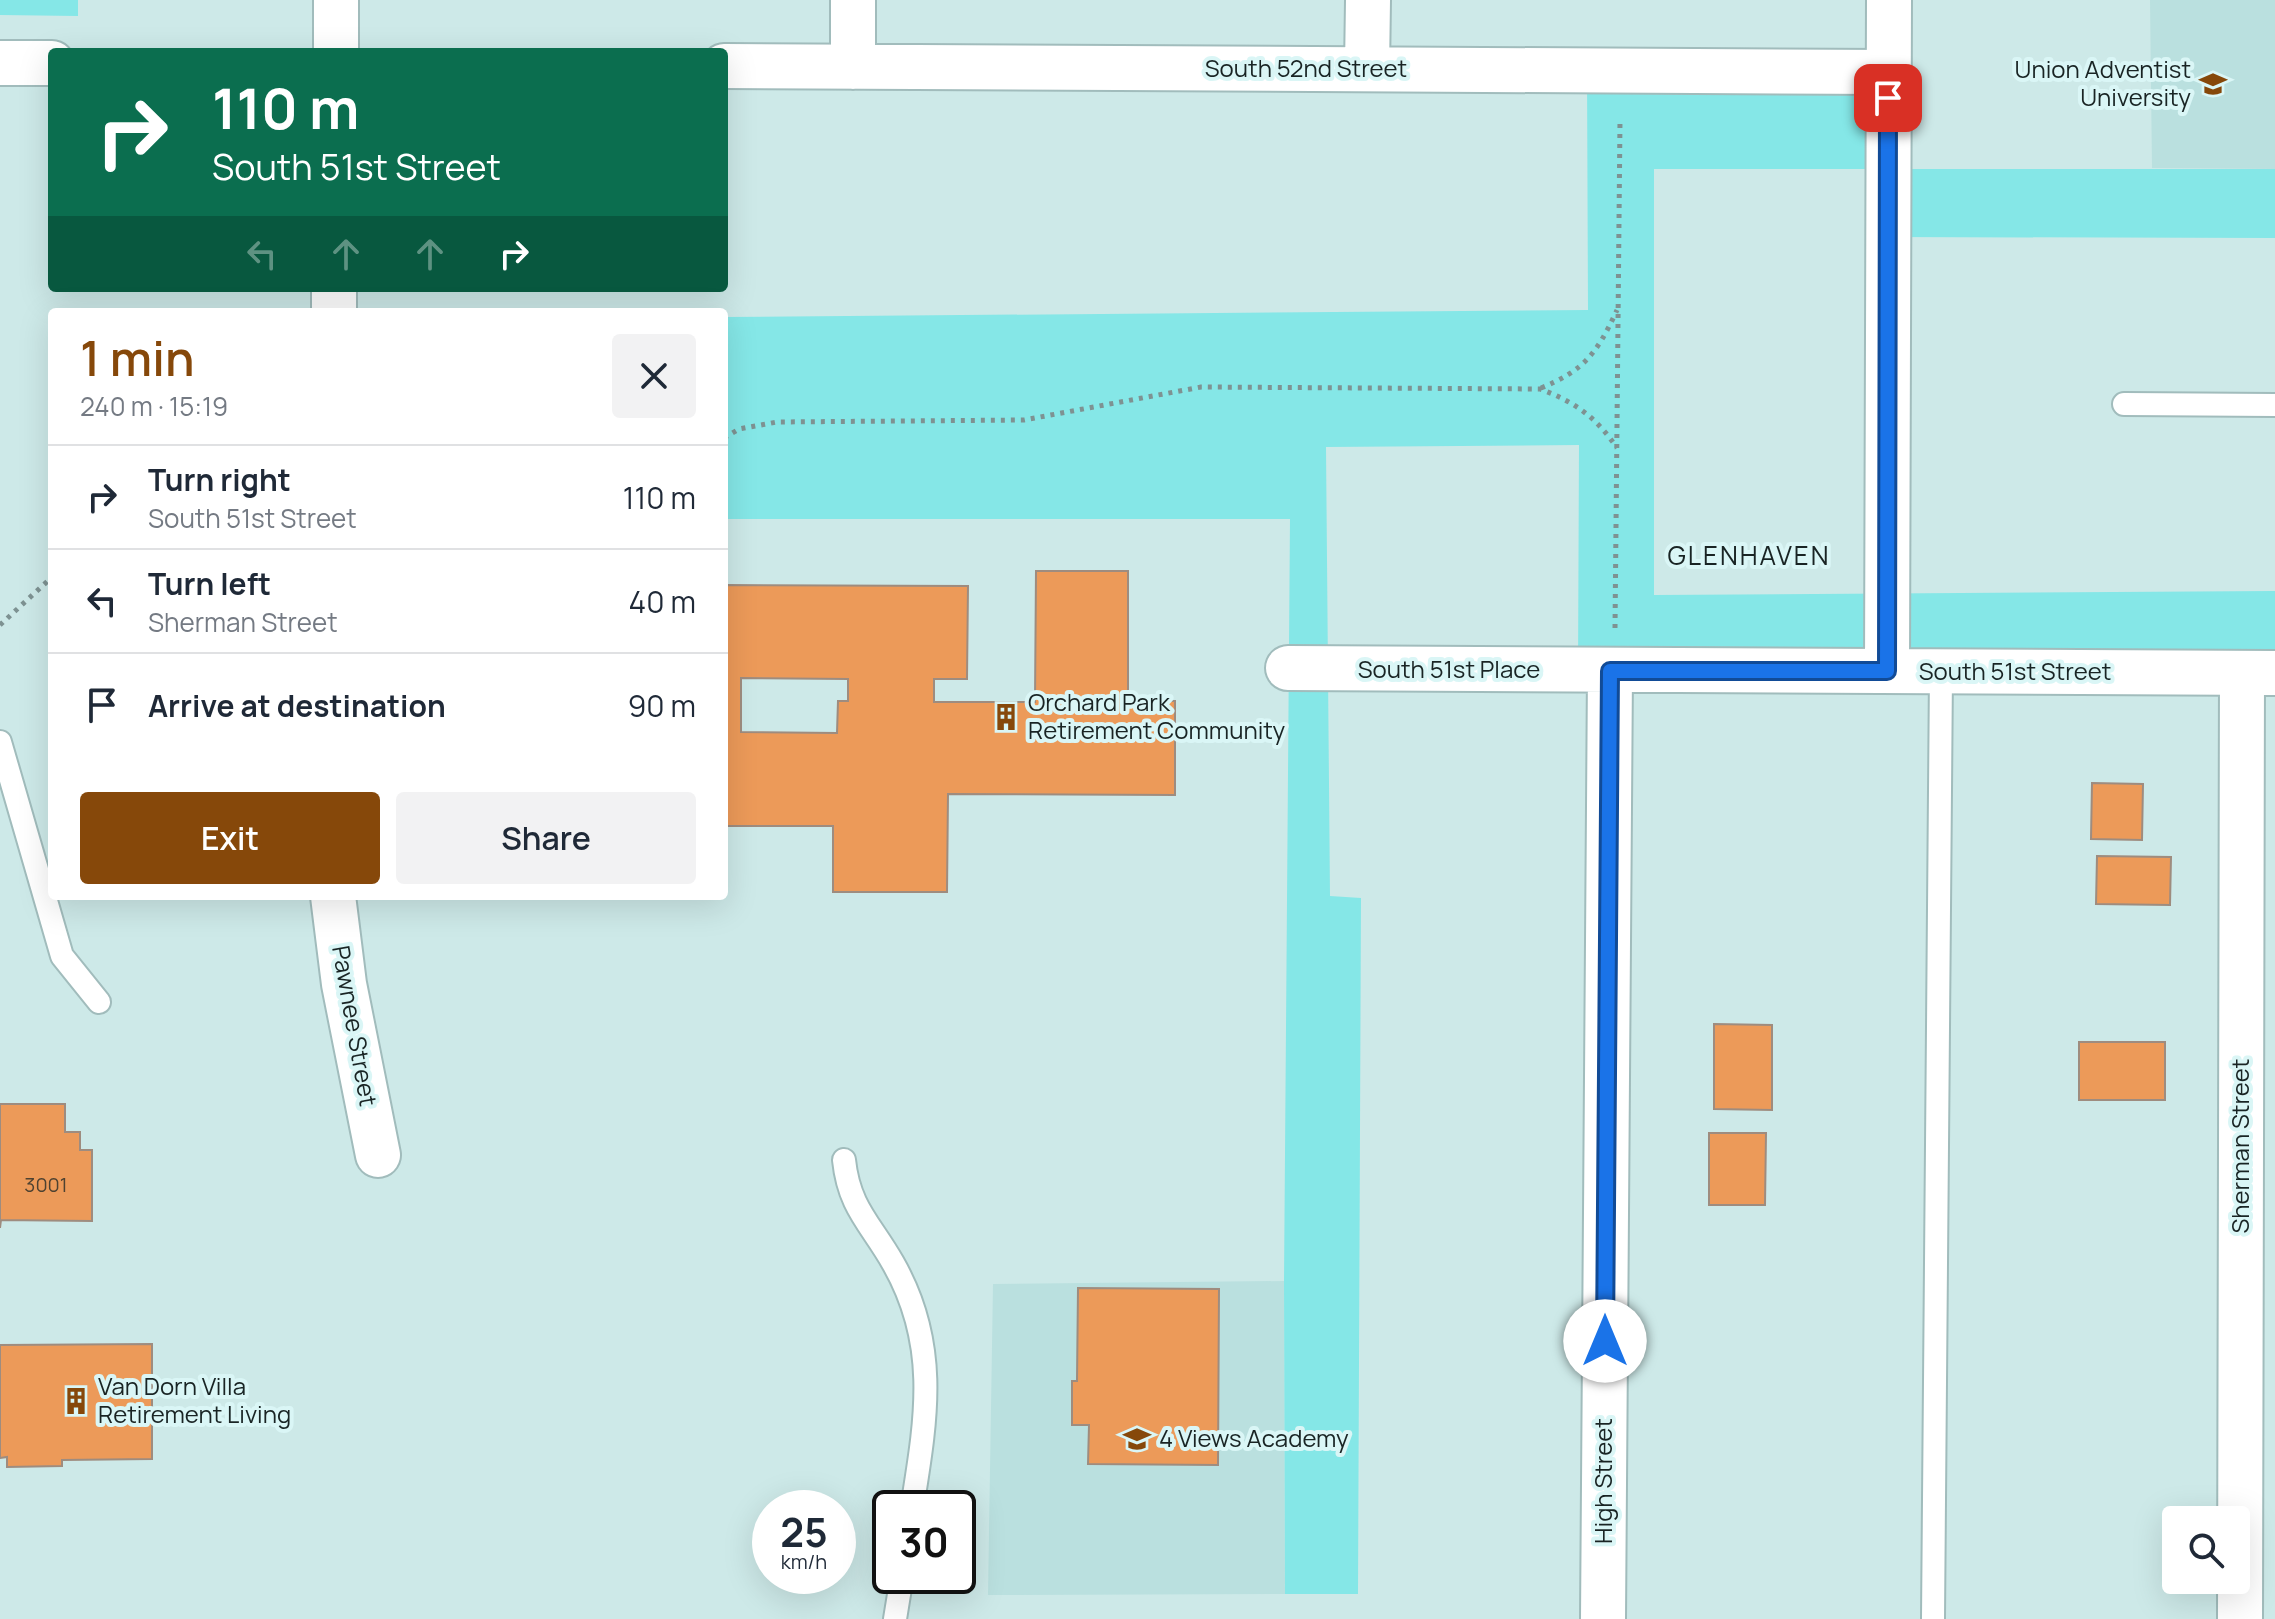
<!DOCTYPE html>
<meta charset="utf-8">
<style>
body{margin:0;font-family:Manrope,sans-serif;background:#f2f2f3;color:#1f2937;height:100vh;display:flex;flex-direction:column;font-size:30px;white-space:nowrap}
*{box-sizing:border-box;margin:0}
p{font-size:26px;color:#747a83}
.icon{flex:none;width:44px;height:44px;fill:none;stroke:currentColor;stroke-width:2;stroke-linecap:round;stroke-linejoin:round}
.map{position:relative;flex:1;overflow:hidden}
.side{position:absolute;left:48px;top:308px;width:680px;height:592px;display:flex;flex-direction:column;background:#fff;border-radius:8px;box-shadow:0 8px 32px #0002}
.side>*{flex:none}
.hud{position:absolute;left:48px;top:48px;width:680px;height:244px;border-radius:8px;box-shadow:0 8px 32px #0002;background:#0b6e4f;color:#fff;overflow:hidden}
.fabs{position:absolute;left:2162px;top:1506px;display:grid;gap:16px}
.fabs a{display:grid;place-items:center;width:88px;height:88px;border-radius:8px;background:#fff;box-shadow:0 8px 32px #0002;font-size:40px}
.speed{position:absolute;left:752px;top:1490px;display:flex;gap:16px;font-size:40px;font-weight:700;text-align:center}
.speed>*{display:grid;place-content:center;width:104px;height:104px;border-radius:50%;background:#fff;box-shadow:0 8px 32px #0002;line-height:1}
.speed small{font-size:20px;font-weight:400}
.speed .limit{border:4px solid #111;border-radius:12px;background:#fff;color:#111}
.pin{position:absolute;display:grid;place-items:center;width:68px;height:68px;color:#fff;margin:-34px;border-radius:16px;box-shadow:0 4px 12px #0006}
.me{position:absolute;width:88px;margin:-44px;rotate:0deg;stroke-linejoin:round;filter:drop-shadow(0 0 6px #0008)}
.turn{display:flex;align-items:center;gap:28px;height:168px;padding:0 32px;font-size:36px}
.turn .icon{width:104px;height:104px;stroke-width:2.5}
.turn b{display:block;font-size:56px;line-height:68px}
.lanes{display:flex;align-items:center;height:76px;padding:0 32px;background:#0003;justify-content:center;gap:40px;direction:ltr}
.lanes .off{opacity:.35}
.round{display:grid;place-items:center;flex:none;width:84px;height:84px;border-radius:8px;background:#f2f2f3}
.headline{display:flex;align-items:center;justify-content:space-between;height:136px;padding:0 32px}
h1{font-size:48px;font-weight:600;line-height:60px;color:#86480a}
.primary-button{display:flex;gap:16px;margin-top:auto;padding:16px 32px}
.primary-button a{flex:1;height:92px;border-radius:8px;background:#86480a;color:#fff;font-size:32px;font-weight:600;line-height:92px;text-align:center}
.primary-button a+a{background:#f2f2f3;color:#1f2937}
ul{padding:0;list-style:none}
li{display:flex;align-items:center;gap:24px;height:104px;padding:0 32px;border-top:2px solid #e0e1e3}
li div{flex:1}
li b{display:block;font-size:30px}
li em{font-style:normal}
.map>svg:first-child{display:block}
</style>
<div class="map">
<svg width="2275" height="1619" viewBox="0 0 2275 1619">
<rect width="100%" height="100%" fill="#cde9e8"/>
<path fill="#bae0df" d="M2150 0H2275V169L2152 168Z
M1284 1281 1285 1594 988 1595 993 1284Z"/>
<path fill="#85e7e7" d="M0 0H78V16L0 15Z
M1587 70 1888 72 1889 169H2275V238L1888 237V169H1654V595L2275 591V673L1578 671 1579 445 1326 447 1330 896 1361 898 1358 1594H1285L1284 1281 1290 519H724V317L1588 310Z"/>
<path fill="#ec9a59" stroke="#9e8c7f" stroke-width="2" fill-rule="evenodd" d="M1036 571H1128V701H1175V795L948 794 947 892H833V826H724V585L968 586 967 679H934V702H1035ZM741 678 848 679V701H838L837 733 741 732Z
M2092 783 2143 784 2142 840 2091 839Z
M2097 856 2171 857 2170 905 2096 904Z
M1714 1024 1772 1025V1110L1714 1109Z
M2079 1042H2165V1100H2079Z
M0 1104H65V1132H80V1150H92V1221L1 1220 0 1228Z
M1709 1133H1766L1765 1205H1709Z
M1078 1288 1219 1289 1218 1465 1088 1464 1089 1425H1072V1381H1077Z
M152 1344V1459L62 1460V1466L7 1467V1457L0 1458V1345Z"/>
<g fill="none" stroke-linecap="round" stroke-linejoin="round">
<g stroke="#a1bcbc" stroke-width="26">
<path id="service" d="M2124 404 2275 405
M0 742 62 956 99 1002
M844 1160C849 1208 871 1224 893 1263 940 1345 926 1420 912 1508
M895 1619 902 1576
M1933 1619 1941 672"/>
</g>
<g stroke="#a1bcbc" stroke-width="48">
<path id="minor" d="M336 52V0
M0 63H52
M724 66 1888 72
M853 67V0
M1367 69 1368 0
M334 312V288
M1288 668 2275 673
M1887 671 1889 0
M333 896 344 984 378 1155
M1603 1619 1610 671
M2240 1619 2242 673"/>
</g>
<path stroke="#7e9292" stroke-width="5" stroke-dasharray="4 6" stroke-linecap="butt" d="M1541 388C1585 370 1597 353 1617 310
M724 438 739 429 777 422 1024 420 1201 387 1540 389C1575 402 1596 417 1617 448
M0 625 52 577
M1615 628 1620 120"/>
<use href="#service" stroke="#fff" stroke-width="22"/>
<use href="#minor" stroke="#fff" stroke-width="44"/>
</g>
<g fill="none" stroke-linecap="round" stroke-linejoin="round">
<g stroke="#114b97" stroke-width="20">
<path id="route" d="M1605 1341 1610 671H1887L1888 98"/>
</g>
<use href="#route" stroke="#1a73e8" stroke-width="14"/>
</g>
<defs>
<g id="university-bare" transform="scale(2.16)"><path d="M0-5L7-2L0 1L-7-2ZM-4 1L0 2.5L4 1V4Q0 6-4 4Z" fill="#86480a" stroke="#daf6f6" stroke-width="2.5" paint-order="stroke"/></g>
<g id="building-bare" transform="scale(2.16)"><path d="M-4-6H4V6H1V3H-1V6H-4ZM-2.5-4.3h1.7v1.8h-1.7ZM.8-4.3h1.7v1.8H.8ZM-2.5-1h1.7V.8h-1.7ZM.8-1h1.7V.8H.8Z" fill="#86480a" stroke="#daf6f6" stroke-width="2.5" paint-order="stroke"/></g>
<g id="school-bare" transform="scale(2.16)"><path d="M0-5L7-2L0 1L-7-2ZM-4 1L0 2.5L4 1V4Q0 6-4 4Z" fill="#86480a" stroke="#daf6f6" stroke-width="2.5" paint-order="stroke"/></g>
</defs>
<g fill-rule="evenodd">
<use href="#university-bare" x="2213" y="84"/>
<use href="#building-bare" x="1006" y="717"/>
<use href="#building-bare" x="76" y="1401"/>
<use href="#school-bare" x="1137" y="1439"/>
</g>
<g text-anchor="middle" stroke-width="8" stroke-linejoin="round" paint-order="stroke">
<g font-size="20" fill="#4e4231">
<text x="46" y="1192">3001</text>
</g>
<g font-size="24" fill="#192424" stroke="#daf6f6">
<text x="1306" y="77">South 52nd Street</text>
<text x="1449" y="678">South 51st Place</text>
<text x="2015" y="680">South 51st Street</text>
<text transform="translate(354 1026) rotate(80)" y="8">Pawnee Street</text>
<text transform="translate(2241 1146) rotate(-90)" y="8">Sherman Street</text>
<text transform="translate(1604 1481) rotate(-90)" y="8">High Street</text>
</g>
<g font-size="24" fill="#192424" stroke="#daf6f6" text-anchor="start">
<text x="2191" y="78" text-anchor="end">Union Adventist<tspan x="2191" dy="28">University</tspan></text>
<text x="1028" y="711">Orchard Park<tspan x="1028" dy="28">Retirement Community</tspan></text>
<text x="98" y="1395">Van Dorn Villa<tspan x="98" dy="28">Retirement Living</tspan></text>
<text x="1159" y="1447">4 Views Academy</text>
</g>
<g font-size="26" letter-spacing="2" fill="#192424" stroke="#daf6f6">
<text x="1749" y="565">GLENHAVEN</text>
</g>
</g>
</svg>
<div class="fabs">
<a><svg class="icon" aria-label="search" viewBox="0 0 24 24"><circle cx="10" cy="10" r="6"/><path d="M15 15l6 6"/></svg></a>
</div>
<div class="speed"><div>25<small>km/h</small></div><div class="limit">30</div></div>
<div class="pin" style="left:1888px;top:98px;background:#d93025"><svg class="icon" aria-label="arrive" viewBox="0 0 24 24"><path d="M6 21V4h12l-3 4 3 4H6"/></svg></div>
<svg class="me" style="left:1605px;top:1341px" viewBox="-20 -20 40 40"><circle r="19" fill="#fff"/><path d="M0-13L10 11 0 6-10 11z" fill="#1a73e8"/></svg>
<div class="hud">
<div class="turn"><svg class="icon" aria-label="right" viewBox="0 0 24 24"><path d="M7 20v-9h11M14 6l5 5-5 5"/></svg><div><b>110 m</b>South 51st Street</div></div>
<div class="lanes"><svg class="icon off" aria-label="left" viewBox="0 0 24 24"><path d="M17 20v-9H6M10 6l-5 5 5 5"/></svg><svg class="icon off" aria-label="ahead" viewBox="0 0 24 24"><path d="M12 20V5M6 11l6-6 6 6"/></svg><svg class="icon off" aria-label="ahead" viewBox="0 0 24 24"><path d="M12 20V5M6 11l6-6 6 6"/></svg><svg class="icon" aria-label="right" viewBox="0 0 24 24"><path d="M7 20v-9h11M14 6l5 5-5 5"/></svg></div>
</div>
<section class="side">
<div class="headline"><div><h1>1 min</h1><p>240 m · 15:19</p></div><a class="round"><svg class="icon" aria-label="close" viewBox="0 0 24 24"><path d="M6 6l12 12M18 6L6 18"/></svg></a></div>
<ul>
<li><svg class="icon" aria-label="right" viewBox="0 0 24 24"><path d="M7 20v-9h11M14 6l5 5-5 5"/></svg><div><b>Turn right</b><p>South 51st Street</p></div><em>110 m</em></li>
<li><svg class="icon" aria-label="left" viewBox="0 0 24 24"><path d="M17 20v-9H6M10 6l-5 5 5 5"/></svg><div><b>Turn left</b><p>Sherman Street</p></div><em>40 m</em></li>
<li><svg class="icon" aria-label="arrive" viewBox="0 0 24 24"><path d="M6 21V4h12l-3 4 3 4H6"/></svg><div><b>Arrive at destination</b></div><em>90 m</em></li>
</ul>
<div class="primary-button"><a>Exit</a><a>Share</a></div>
</section>
</div>
